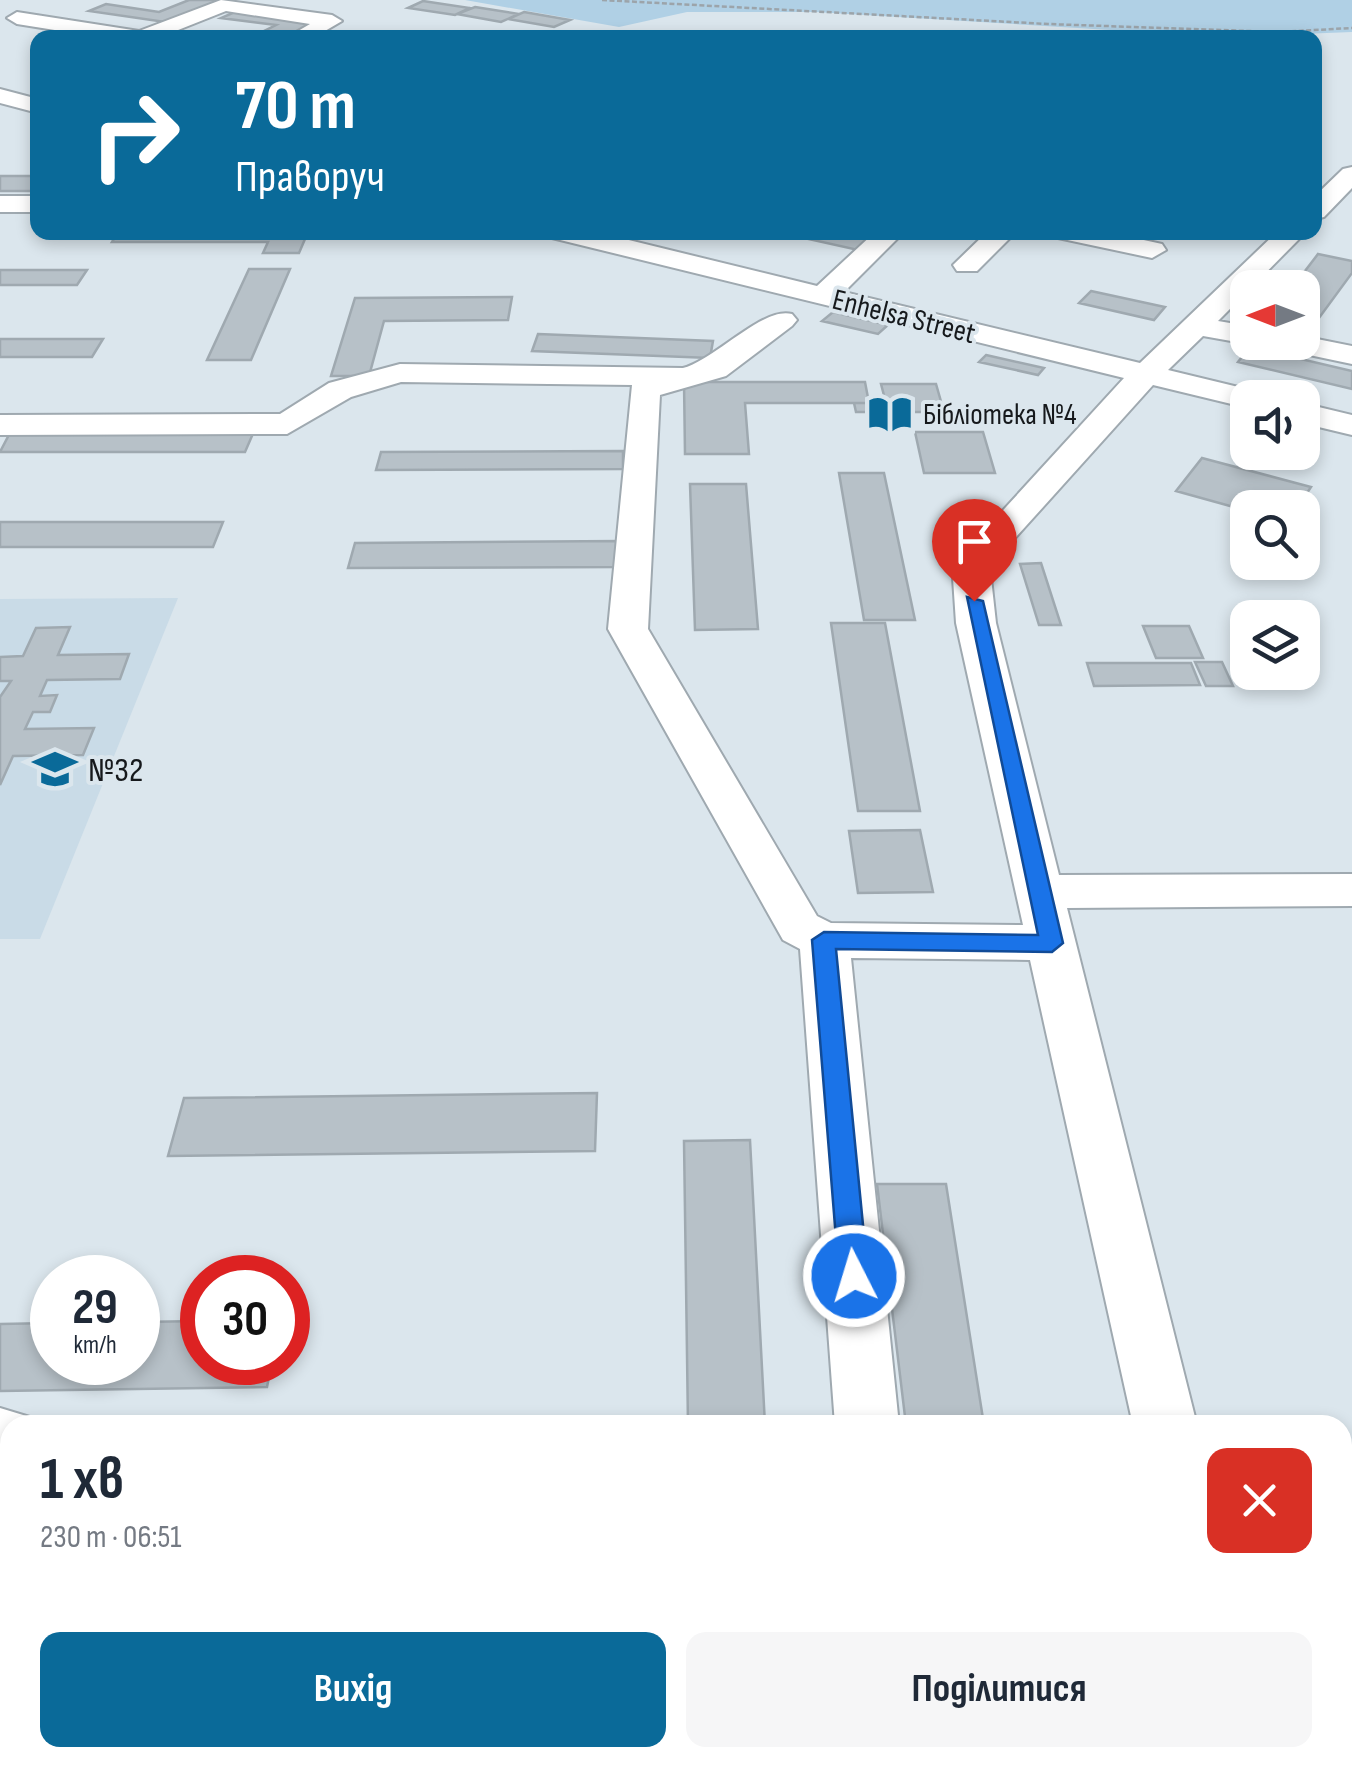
<!DOCTYPE html>
<html lang="uk">
<meta charset="utf-8">
<style>
body{margin:0;font-family:"Sofia Sans Condensed",sans-serif;background:#f6f6f7;color:#1f2937;height:100vh;display:flex;flex-direction:column;font-size:38px;white-space:nowrap}
*{box-sizing:border-box;margin:0}
p{font-size:32px;color:#747a83}
.icon{flex:none;width:55px;height:55px;fill:none;stroke:currentColor;stroke-width:2;stroke-linecap:round;stroke-linejoin:round}
.map{position:relative;flex:1;overflow:hidden}
.sheet{position:absolute;left:0px;top:1415px;width:1352px;height:352px;display:flex;flex-direction:column;background:#fff;border-radius:30px 30px 0 0;box-shadow:0 5px 15px #0003}
.sheet>*{flex:none}
.banner{position:absolute;left:30px;top:30px;width:1292px;height:210px;border-radius:20px;box-shadow:0 5px 15px #0003;background:#0a6a99;color:#fff;overflow:hidden}
.needle{width:65px;rotate:270deg}
.fabs{position:absolute;left:1230px;top:270px;display:grid;gap:20px}
.fabs a{display:grid;place-items:center;width:90px;height:90px;border-radius:20px;background:#fff;box-shadow:0 5px 15px #0003;font-size:50px}
.speed{position:absolute;left:30px;top:1255px;display:flex;gap:20px;font-size:50px;font-weight:700;text-align:center}
.speed>*{display:grid;place-content:center;width:130px;height:130px;border-radius:50%;background:#fff;box-shadow:0 5px 15px #0003;line-height:1}
.speed small{font-size:25px;font-weight:400}
.speed .limit{border:15px solid #d22;background:#fff;color:#111}
.pin{position:absolute;display:grid;place-items:center;width:85px;height:85px;color:#fff;margin:-102px -42px;border-radius:50% 50% 50% 0;rotate:-45deg;box-shadow:0 0 10px #0007}
.pin .icon{rotate:45deg}
.me{position:absolute;width:110px;margin:-55px;rotate:355deg;stroke-linejoin:round;filter:drop-shadow(0 0 8px #0008)}
.turn{display:flex;align-items:center;gap:35px;height:210px;padding:0 40px;font-size:45px}
.turn .icon{width:130px;height:130px;stroke-width:2.5}
.turn b{display:block;font-size:70px;line-height:85px}
.round{display:grid;place-items:center;flex:none;width:105px;height:105px;border-radius:20px;background:#f6f6f7}
.summary{display:flex;align-items:center;justify-content:space-between;height:170px;padding:0 40px}
h1{font-size:60px;font-weight:700;line-height:75px}
.cta{display:flex;gap:20px;margin-top:auto;padding:20px 40px}
.cta a{flex:1;height:115px;border-radius:20px;background:#0a6a99;color:#fff;font-size:40px;font-weight:700;line-height:115px;text-align:center}
.cta a+a{background:#f6f6f7;color:#1f2937}
.map>svg:first-child{display:block}
</style>
<div class="map">
<svg width="1352" height="1766" viewBox="0 0 1352 1766">
<rect width="100%" height="100%" fill="#dbe6ed"/>
<path fill="#c9dbe7" d="M178 598 40 939H0V599Z"/>
<path fill="#b0d0e5" d="M465 0H1352V32L1225 37 816 12H687L619 27Z"/>
<path fill="#b7c1c8" stroke="#9fa9b0" stroke-width="2.5" d="M189 0H220L165 22 89 11 106 4 159 12Z
M423 1 470 8 455 15 408 8Z
M475 7 519 14 501 22 457 14Z
M237 11 316 22 283 38H250L276 25 221 18Z
M524 12 570 20 554 27 508 19Z
M0 176H38V191H0Z
M118 232H308L299 253H263L268 242H112Z
M777 232H848L874 238 858 250Z
M1318 254 1352 261V273L1308 333 1302 332V288H1292Z
M249 269H290L251 360H207Z
M0 270H87L77 285H0Z
M1091 291 1165 307 1154 320 1079 303Z
M512 297 508 320 384 321 369 376H331L355 298Z
M833 312 888 325 878 334 822 321Z
M538 334 713 341 710 358 532 351Z
M0 339H103L92 357H0Z
M1250 347 1352 371V389L1238 362Z
M986 355 1044 368 1038 375 979 362Z
M684 382H865L869 403H745L749 454H685Z
M881 384H936L944 412H856L854 403H886Z
M12 429H255L245 452H0Z
M915 432H983L995 473H924Z
M623 451V469L376 470 381 452Z
M1202 458 1311 487 1297 508 1248 511 1176 491Z
M839 473H884L915 620H864Z
M690 484H746L758 629 695 630Z
M0 522H223L213 547H0Z
M621 541 620 567 348 568 355 543Z
M1041 563 1061 625H1039L1020 564Z
M831 623H885L920 811H858Z
M1143 626H1189L1203 658H1156Z
M70 627 58 655 129 654 120 679 47 680 40 696 57 695 50 712H33L25 729 94 728 83 755 13 756 0 785V697L11 681H0V657L23 656 36 628Z
M1195 662H1222L1233 686H1206Z
M1087 663H1191L1200 685 1094 686Z
M920 830 933 892 858 893 849 831Z
M597 1093 595 1151 168 1156 184 1098Z
M750 1140 765 1425H688L684 1141Z
M877 1184H946L984 1425H906Z
M202 1321V1362H272L267 1387 0 1391V1324L52 1323V1362H138V1322Z
M0 1499H10V1730L0 1766Z
M176 1758H728L729 1766H175Z
M709 1758H845V1766H709Z"/>
<g fill="none" stroke-linecap="round" stroke-linejoin="round">
<g stroke="#9fa9b0" stroke-width="4">
<path id="minor" d="M221 0 332 15 342 21 313 38H286L310 24 226 11 158 38H105L17 24 7 18 17 12 139 31Z
M0 89 38 99V113L0 103Z
M1352 167V188L1324 217 1315 219V196L1343 169Z
M0 196H38V212H0Z
M548 232H596L817 286 875 232H904L844 292 1140 363 1277 232H1306L1218 321 1248 326V342H1254L1248 344 1203 336 1168 370 1259 392 1263 398H1248V408L1153 385 1008 546 991 578 996 623 1059 875 1352 874V906L1067 908 1197 1425H1133L1030 960 851 958 899 1425H835L800 949 783 940 608 629 632 385 401 382 351 397 287 434 0 435V415L280 414 329 383 400 364 683 368C716 359 763 306 792 314L797 320 792 326 726 376 660 395 648 629 817 916 831 923 1023 925 956 623 953 578 974 542 1124 378 552 238Z
M987 232H1016L977 271H957L953 265Z
M1054 232H1107L1162 244 1166 250 1152 258 1058 238Z
M1302 336 1352 346V364L1276 348 1272 342H1302Z
M1302 403 1352 415V435L1302 423Z
M0 1408 33 1418 36 1425H10V1471L0 1470Z
M1342 1601H1352V1673H1342Z
M10 1729V1758H70L68 1766H0V1744Z
M1206 1758H1282L1284 1766H1208Z"/>
</g>
<path stroke="#9ca4aa" stroke-width="2.5" stroke-dasharray="5 2.5" stroke-linecap="butt" d="M602 0 1048 24 1278 32 1352 28"/>
<use href="#minor" fill="#fff" fill-rule="evenodd"/>
</g>
<path fill="#1a73e8" stroke="#114b97" stroke-width="2.5" d="M967 597 983 601 1063 943 1052 952 836 949 868 1276 864 1285 854 1288 844 1285 839 1276 812 940 824 932 1038 935Z"/>
<defs>
<g id="library-bare" transform="scale(3.45)"><path d="M-6-4Q-3-5.5-.7-3.5V5Q-3 3-6 4ZM6-4Q3-5.5 .7-3.5V5Q3 3 6 4Z" fill="#0a6a99" stroke="#dbe6ed" stroke-width="2.5" paint-order="stroke"/></g>
<g id="school-bare" transform="scale(3.45)"><path d="M0-5L7-2L0 1L-7-2ZM-4 1L0 2.5L4 1V4Q0 6-4 4Z" fill="#0a6a99" stroke="#dbe6ed" stroke-width="2.5" paint-order="stroke"/></g>
</defs>
<g fill-rule="evenodd">
<use href="#library-bare" x="890" y="414"/>
<use href="#school-bare" x="55" y="769"/>
</g>
<g text-anchor="middle" stroke-width="8" stroke-linejoin="round" paint-order="stroke">
<g font-size="30" fill="#16191c" stroke="#dbe6ed">
<text transform="translate(904 316) rotate(14)" y="10">Enhelsa Street</text>
</g>
<g font-size="30" fill="#16191c" stroke="#dbe6ed" text-anchor="start">
<text x="923" y="424">Бібліотека №4</text>
</g>
<g font-size="35" fill="#16191c" stroke="#dbe6ed" text-anchor="start">
<text x="88" y="781">№32</text>
</g>
</g>
</svg>
<div class="fabs">
<a><svg class="needle" viewBox="-14 -14 28 28"><path d="M0-13l5 13h-10z" fill="#e53935"/><path d="M0 13l5-13h-10z" fill="#747a83"/></svg></a>
<a><svg class="icon" aria-label="sound" viewBox="0 0 24 24"><path d="M4 9h4l5-4v14l-5-4H4zM17 9q2 3 0 6"/></svg></a>
<a><svg class="icon" aria-label="search" viewBox="0 0 24 24"><circle cx="10" cy="10" r="6"/><path d="M15 15l6 6"/></svg></a>
<a><svg class="icon" aria-label="layers" viewBox="0 0 24 24"><path d="M12 4l9 5-9 5-9-5zM3 14l9 5 9-5"/></svg></a>
</div>
<div class="speed"><div>29<small>km/h</small></div><div class="limit">30</div></div>
<div class="pin" style="left:974px;top:601px;background:#d93025"><svg class="icon" aria-label="arrive" viewBox="0 0 24 24"><path d="M6 21V4h12l-3 4 3 4H6"/></svg></div>
<svg class="me" style="left:854px;top:1276px" viewBox="-20 -20 40 40"><circle r="17" fill="#1a73e8" stroke="#fff" stroke-width="3"/><path d="M0-11L8 9 0 5-8 9z" fill="#fff"/></svg>
<div class="banner">
<div class="turn"><svg class="icon" aria-label="right" viewBox="0 0 24 24"><path d="M7 20v-9h11M14 6l5 5-5 5"/></svg><div><b>70 m</b>Праворуч</div></div>
</div>
<section class="sheet">
<div class="summary"><div><h1>1 хв</h1><p>230 m · 06:51</p></div><a class="round" style="background:#d93025;color:#fff"><svg class="icon" aria-label="close" viewBox="0 0 24 24"><path d="M6 6l12 12M18 6L6 18"/></svg></a></div>
<div class="cta"><a>Вихід</a><a>Поділитися</a></div>
</section>
</div>
